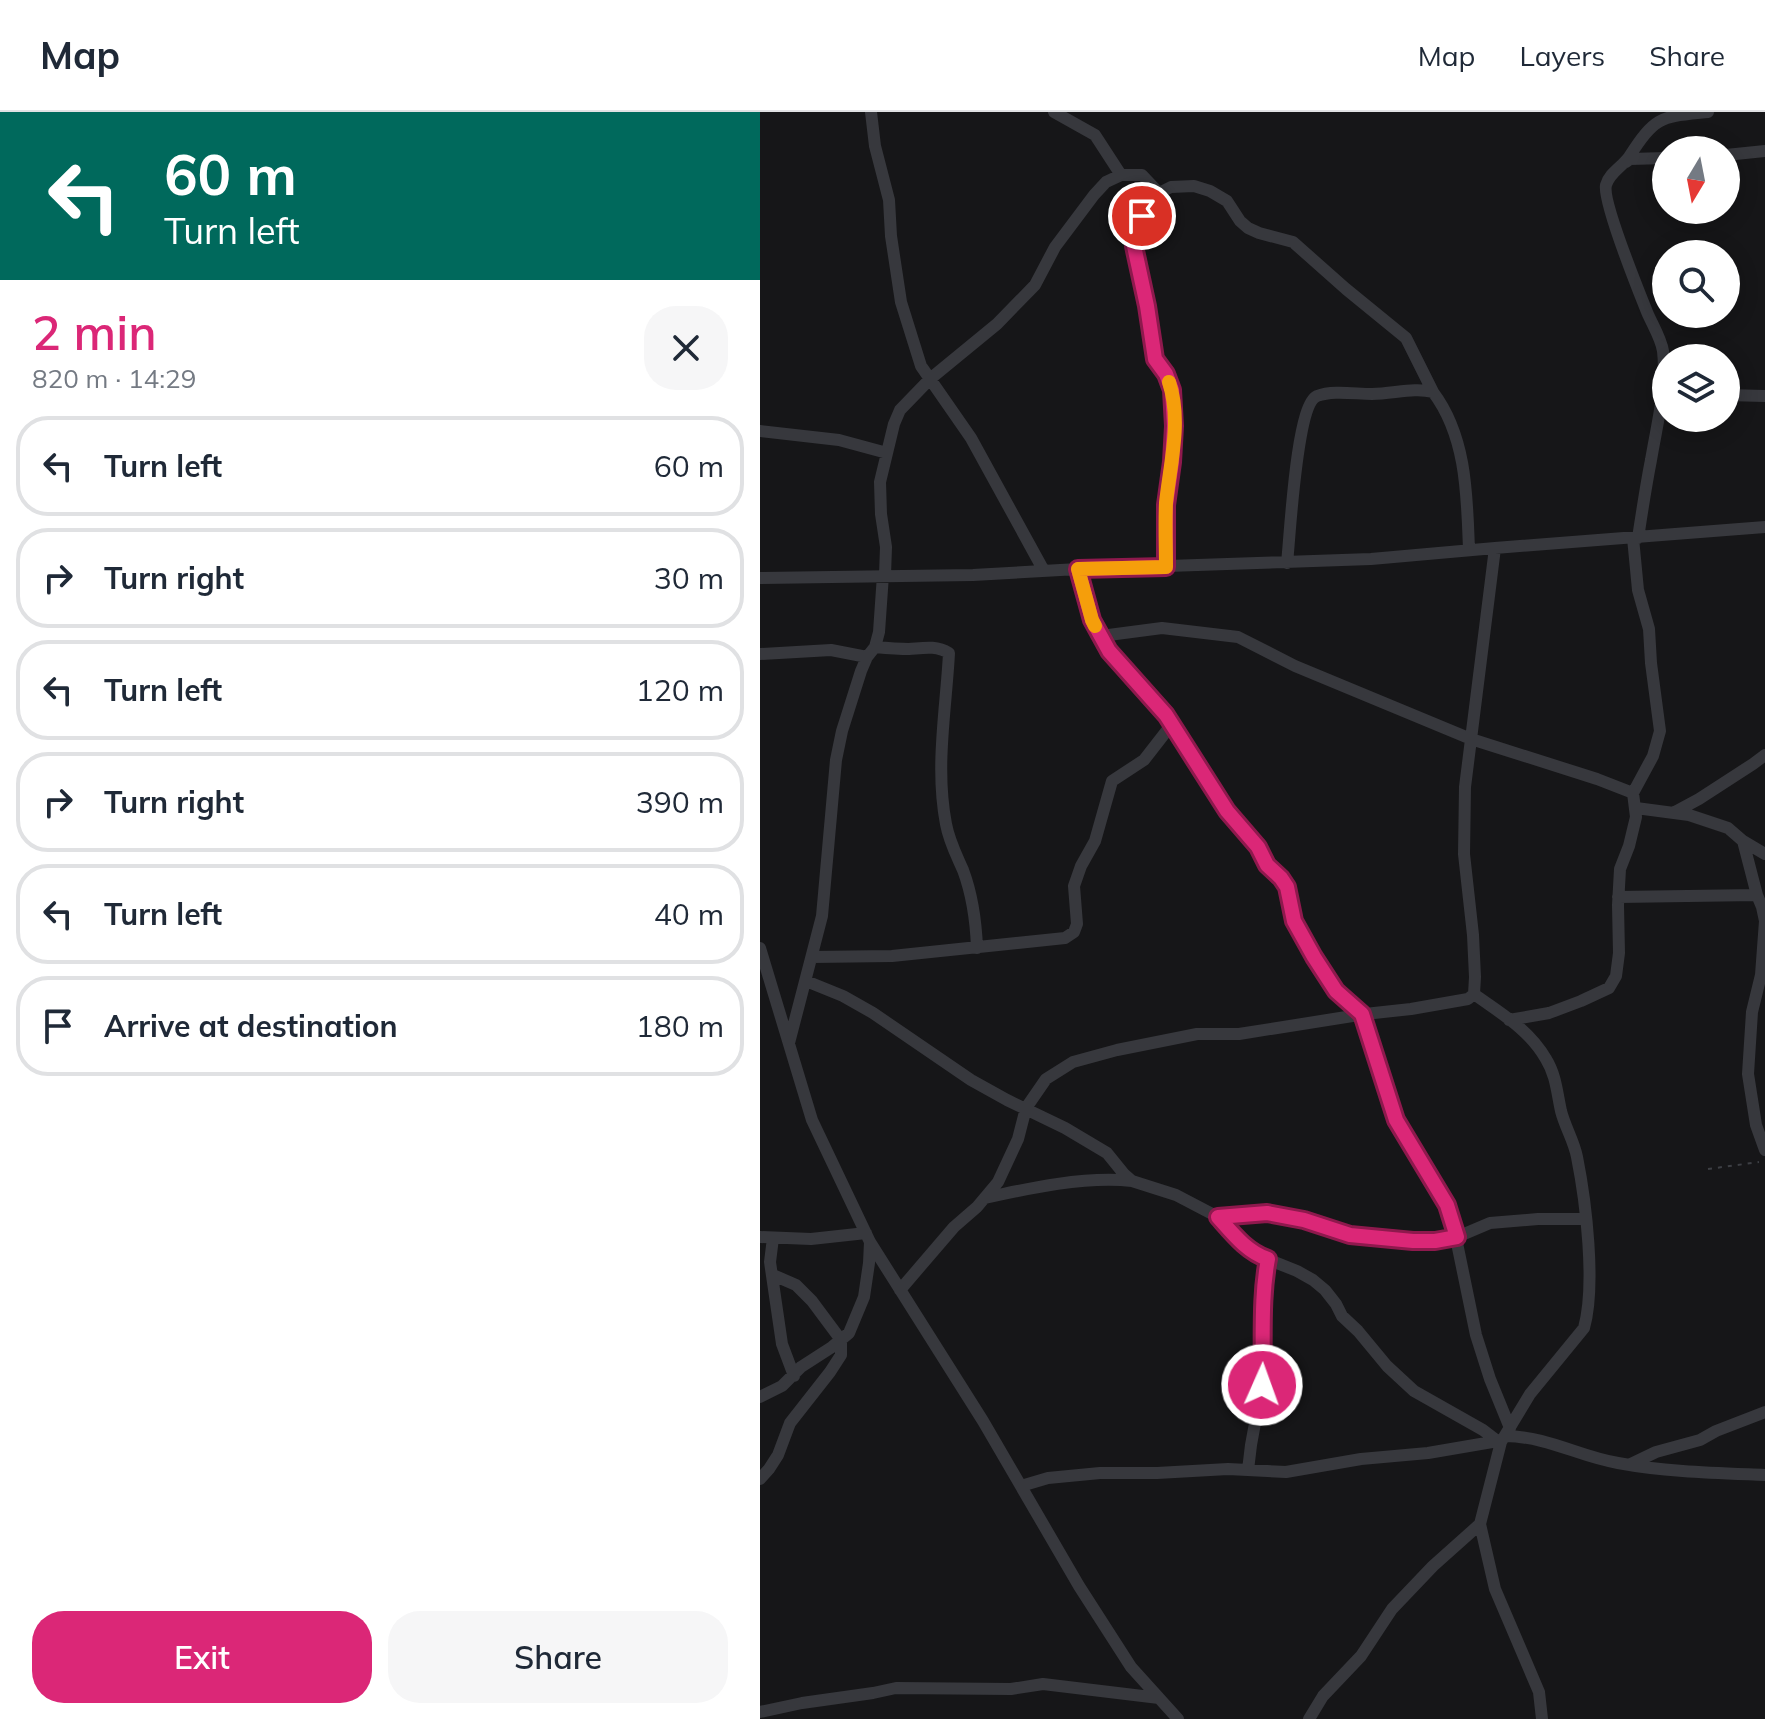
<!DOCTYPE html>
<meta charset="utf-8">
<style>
body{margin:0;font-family:Mulish,sans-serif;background:#f6f6f7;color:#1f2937;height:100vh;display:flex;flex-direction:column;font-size:30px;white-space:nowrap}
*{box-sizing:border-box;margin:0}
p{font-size:26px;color:#747a83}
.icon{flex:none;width:44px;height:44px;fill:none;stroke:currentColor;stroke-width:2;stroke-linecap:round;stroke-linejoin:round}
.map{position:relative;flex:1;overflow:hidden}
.drawer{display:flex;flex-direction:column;background:#fff;width:760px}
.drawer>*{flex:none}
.banner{background:#00695c;color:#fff;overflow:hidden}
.needle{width:52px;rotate:190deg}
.fabs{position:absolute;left:892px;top:24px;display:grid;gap:16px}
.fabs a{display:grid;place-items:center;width:88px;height:88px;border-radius:50%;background:#fff;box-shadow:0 4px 20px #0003;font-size:40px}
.pin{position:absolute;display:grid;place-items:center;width:68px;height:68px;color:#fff;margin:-34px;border:4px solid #fff;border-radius:50%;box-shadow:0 2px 8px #0007}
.me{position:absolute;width:88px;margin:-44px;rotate:2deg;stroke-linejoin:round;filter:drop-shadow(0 0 6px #0008)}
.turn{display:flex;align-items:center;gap:28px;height:168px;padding:0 32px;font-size:36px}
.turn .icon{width:104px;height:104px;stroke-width:2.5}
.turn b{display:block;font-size:56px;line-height:68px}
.round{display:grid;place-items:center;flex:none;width:84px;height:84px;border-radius:32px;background:#f6f6f7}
.headline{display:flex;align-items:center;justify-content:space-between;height:136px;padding:0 32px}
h1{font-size:48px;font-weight:600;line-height:60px;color:#db2777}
.cta{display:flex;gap:16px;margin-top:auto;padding:16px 32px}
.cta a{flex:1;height:92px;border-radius:32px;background:#db2777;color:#fff;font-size:32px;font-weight:600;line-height:92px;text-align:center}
.cta a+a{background:#f6f6f7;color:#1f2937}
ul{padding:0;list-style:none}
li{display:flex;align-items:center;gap:24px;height:100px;margin:0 16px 12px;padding:0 16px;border:4px solid #e0e1e3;border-radius:32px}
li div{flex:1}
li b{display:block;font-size:30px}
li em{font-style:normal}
header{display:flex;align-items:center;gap:48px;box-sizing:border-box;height:112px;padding:0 40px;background:#fff;border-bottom:2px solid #e0e1e3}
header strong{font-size:38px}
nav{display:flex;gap:44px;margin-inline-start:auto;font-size:28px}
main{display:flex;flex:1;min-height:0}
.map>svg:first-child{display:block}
</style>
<header>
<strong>Map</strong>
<nav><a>Map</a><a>Layers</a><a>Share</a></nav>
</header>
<main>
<section class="drawer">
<div class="banner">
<div class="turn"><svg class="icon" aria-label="left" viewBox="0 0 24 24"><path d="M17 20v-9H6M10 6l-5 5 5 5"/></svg><div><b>60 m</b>Turn left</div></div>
</div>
<div class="headline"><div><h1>2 min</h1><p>820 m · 14:29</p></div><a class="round"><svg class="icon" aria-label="close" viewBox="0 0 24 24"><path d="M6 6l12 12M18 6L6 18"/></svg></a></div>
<ul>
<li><svg class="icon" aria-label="left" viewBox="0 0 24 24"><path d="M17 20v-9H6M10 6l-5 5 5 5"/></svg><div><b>Turn left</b></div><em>60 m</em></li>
<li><svg class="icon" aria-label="right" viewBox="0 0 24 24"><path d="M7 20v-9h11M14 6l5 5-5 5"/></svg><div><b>Turn right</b></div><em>30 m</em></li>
<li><svg class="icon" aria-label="left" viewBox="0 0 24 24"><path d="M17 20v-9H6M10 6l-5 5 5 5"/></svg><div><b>Turn left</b></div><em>120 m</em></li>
<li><svg class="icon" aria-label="right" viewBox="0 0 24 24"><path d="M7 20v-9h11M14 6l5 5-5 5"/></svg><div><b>Turn right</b></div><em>390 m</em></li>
<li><svg class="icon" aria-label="left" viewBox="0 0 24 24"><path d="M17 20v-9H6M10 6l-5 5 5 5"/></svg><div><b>Turn left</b></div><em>40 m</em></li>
<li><svg class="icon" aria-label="arrive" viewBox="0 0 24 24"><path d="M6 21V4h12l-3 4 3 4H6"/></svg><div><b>Arrive at destination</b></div><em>180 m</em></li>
</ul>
<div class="cta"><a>Exit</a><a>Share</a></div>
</section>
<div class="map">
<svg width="1005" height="1607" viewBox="0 0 1005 1607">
<rect width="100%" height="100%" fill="#161618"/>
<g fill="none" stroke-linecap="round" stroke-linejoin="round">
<path stroke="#3d3f44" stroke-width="2" stroke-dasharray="4 6" stroke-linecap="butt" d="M948 1057 999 1050"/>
<path stroke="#37383d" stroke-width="12" d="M111 0 115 34 129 88 131 124 141 190 161 254 211 326 284 459
M294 0 335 23 361 63
M966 43 1005 39
M866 50 870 47 906 46
M966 283 1005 284
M0 319 79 328 127 341
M878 426C882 400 886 373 891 348 897 312 907 275 903 239 901 226 892 212 887 200 879 180 842 88 846 73 849 61 863 54 869 45 896 3 901 5 948 0
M527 451C530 426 536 293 557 284 573 278 595 282 612 282 633 282 654 275 673 280 707 325 707 385 709 438
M406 455V393L414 314 412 278 406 262 395 247 387 194 374 134 382 104 399 81 411 75 434 74 450 79 467 89 480 109 488 116 499 121 533 130 586 177 646 226 673 280
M318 457 332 508 349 539 406 603 467 699 498 735 507 753 521 766 527 775 534 809 554 845 576 879 602 902 623 963 636 1008 687 1093 691 1102 716 1223 730 1267 750 1316
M125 463 126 435 121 402 120 370 134 312 140 298 170 267 237 212 275 173 295 135 334 83 346 70 361 63H382L399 81
M0 466 213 463 318 457 611 447 735 436 1005 415
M341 524 402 516 478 525 535 554 711 627 837 667 873 681
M115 535C126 536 138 537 149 537 163 536 176 533 189 541 186 598 175 655 186 712 189 729 196 742 203 758 212 782 216 810 217 836
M0 542 71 538 107 545
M876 696 929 703 968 716 983 729 1005 742
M913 701 939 687 993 652 1005 643
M983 729 997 783 1002 795 1005 809 1001 863 992 900 988 962 996 1013 1005 1038
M858 785 997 783
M0 836 52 1008 110 1130 223 1309 319 1474 371 1555 418 1607
M52 845 132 844 305 826 314 820 317 812 314 774 321 754 335 729 352 669 384 648 412 612
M46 869 83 884 113 901 211 968 247 988 305 1016 347 1041 364 1062 372 1069 416 1083 458 1105 484 1133 497 1143 537 1159 553 1168 565 1178 576 1192 582 1204 598 1219 627 1254 654 1279 723 1318 736 1328
M749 908 789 901 821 889 849 876 856 864 859 841 858 793 860 757 869 734 876 705 873 681 893 644 900 619 891 551 889 517 878 478 873 426
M29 931 62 804 76 648 82 619 101 559 107 545 115 535 119 520 123 463
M225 1086C270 1076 325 1064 372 1069
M458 1105 507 1101 544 1108 590 1123 632 1127 675 1129 697 1125 730 1111 778 1107H826
M0 1125 51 1127 106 1121
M13 1126 10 1150 22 1232 34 1264
M140 1178 194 1115 217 1095 238 1070 258 1027 266 996 286 967 313 950 357 938 437 922H479L605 902 651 897 708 887 714 882 715 865 713 823 704 742 705 675 735 436
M0 1285 22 1274 41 1255 72 1235 89 1221 104 1185 109 1151 110 1130
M745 1324C790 1325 817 1344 858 1351 906 1360 956 1361 1005 1363
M871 1352 896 1340 940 1328 956 1319 1005 1300
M488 1358 491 1333 502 1273V1197L504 1169 508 1147
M0 1367 9 1357 18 1343 30 1311 70 1260 81 1243V1228L52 1189 36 1173 13 1163
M261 1374 288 1366 340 1361H397L468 1357 526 1360 601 1347 668 1341 738 1329
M720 1412 735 1477 779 1580 782 1607
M0 1600 42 1591 113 1581 136 1576 251 1577 283 1572 399 1586
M549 1607 563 1584 601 1544 632 1497 673 1454 720 1412 741 1330 770 1282 824 1216C836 1173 826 1090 817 1045 814 1029 805 1015 801 999 797 981 796 963 786 947 769 917 740 901 714 882"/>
</g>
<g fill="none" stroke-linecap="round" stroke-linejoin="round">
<g stroke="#8e194d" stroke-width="20">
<path id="route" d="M382 104 374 134 387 194 395 247 406 262 412 278 414 314 412 350 406 393V455L318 457 332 508 349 539 406 603 467 699 498 735 507 753 521 766 527 775 534 809 554 845 576 879 602 902 636 1008 687 1093 697 1125 675 1129H653L590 1123 544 1108 507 1101 458 1105C473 1122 487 1140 508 1147 500 1189 504 1231 502 1273"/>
</g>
<use href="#route" stroke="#db2777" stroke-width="14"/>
<path stroke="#f59e0b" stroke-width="14" d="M335 514 332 508 318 457 406 455C406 434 405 412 406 391 410 352 422 309 409 270"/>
</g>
</svg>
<div class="fabs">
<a><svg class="needle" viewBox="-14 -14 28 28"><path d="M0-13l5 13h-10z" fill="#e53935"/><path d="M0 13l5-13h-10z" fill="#747a83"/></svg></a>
<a><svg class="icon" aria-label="search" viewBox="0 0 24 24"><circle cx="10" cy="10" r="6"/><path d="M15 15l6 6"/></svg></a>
<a><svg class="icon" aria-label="layers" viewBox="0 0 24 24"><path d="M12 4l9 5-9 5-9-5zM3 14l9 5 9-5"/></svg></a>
</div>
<div class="pin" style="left:382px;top:104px;background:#d93025"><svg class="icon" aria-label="arrive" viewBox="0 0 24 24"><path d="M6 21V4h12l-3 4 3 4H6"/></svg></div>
<svg class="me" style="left:502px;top:1273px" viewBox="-20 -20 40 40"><circle r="17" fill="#db2777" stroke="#fff" stroke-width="3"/><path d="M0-11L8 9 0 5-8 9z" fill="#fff"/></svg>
</div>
</main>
